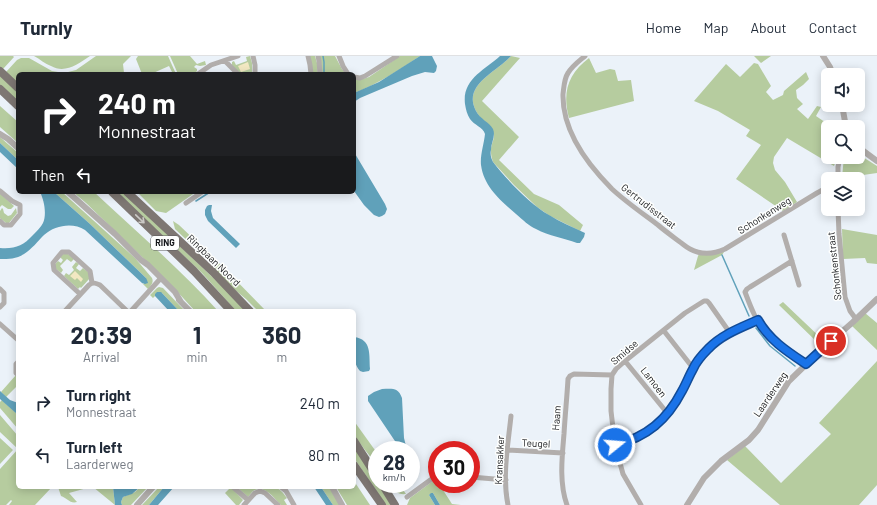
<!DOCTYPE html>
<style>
body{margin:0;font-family:Barlow,sans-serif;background:#f6f6f7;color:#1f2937;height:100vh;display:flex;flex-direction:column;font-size:15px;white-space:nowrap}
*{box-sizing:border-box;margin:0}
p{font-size:13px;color:#747a83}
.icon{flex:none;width:22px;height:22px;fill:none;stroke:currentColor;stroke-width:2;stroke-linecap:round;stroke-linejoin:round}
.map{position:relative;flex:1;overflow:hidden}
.details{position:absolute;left:16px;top:253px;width:340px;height:180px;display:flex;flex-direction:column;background:#fff;border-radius:6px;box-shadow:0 2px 10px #0003}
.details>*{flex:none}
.top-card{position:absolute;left:16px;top:16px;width:340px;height:122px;border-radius:6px;box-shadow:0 2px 10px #0003;background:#202124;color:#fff;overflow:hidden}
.tools{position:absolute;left:821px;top:12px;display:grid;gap:8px}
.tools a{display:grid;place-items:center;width:44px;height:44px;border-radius:6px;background:#fff;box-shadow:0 2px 10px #0003;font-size:20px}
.speed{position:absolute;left:368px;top:385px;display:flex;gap:8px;font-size:20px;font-weight:700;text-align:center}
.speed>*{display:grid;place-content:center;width:52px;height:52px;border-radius:50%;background:#fff;box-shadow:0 2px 10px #0003;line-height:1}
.speed small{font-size:10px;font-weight:400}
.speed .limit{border:6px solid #d22;background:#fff;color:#111}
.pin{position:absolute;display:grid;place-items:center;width:34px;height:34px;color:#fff;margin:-17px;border:2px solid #fff;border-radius:50%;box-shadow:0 1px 4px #0007}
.me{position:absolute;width:44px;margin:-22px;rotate:73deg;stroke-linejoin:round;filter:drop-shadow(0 0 3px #0008)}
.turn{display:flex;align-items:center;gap:14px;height:84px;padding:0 16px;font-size:18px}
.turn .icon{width:52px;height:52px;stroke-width:2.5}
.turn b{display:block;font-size:28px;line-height:34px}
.then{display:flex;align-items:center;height:38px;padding:0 16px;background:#0003;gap:8px;font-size:15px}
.eta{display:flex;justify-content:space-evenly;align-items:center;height:68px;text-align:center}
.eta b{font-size:24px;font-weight:700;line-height:28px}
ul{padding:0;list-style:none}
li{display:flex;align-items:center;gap:12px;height:52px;padding:0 16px}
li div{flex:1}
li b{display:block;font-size:15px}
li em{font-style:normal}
header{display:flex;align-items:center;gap:24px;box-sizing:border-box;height:56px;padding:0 20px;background:#fff;border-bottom:1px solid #e0e1e3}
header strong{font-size:19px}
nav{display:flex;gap:22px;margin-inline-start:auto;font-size:14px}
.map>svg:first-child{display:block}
</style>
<header>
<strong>Turnly</strong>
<nav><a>Home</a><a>Map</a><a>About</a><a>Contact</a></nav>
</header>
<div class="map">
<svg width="877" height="449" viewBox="0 0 877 449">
<rect width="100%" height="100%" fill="#ebf2f9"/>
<path fill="#b6cc9f" d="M0 0H13L14 1 3 13 0 11Z
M34 0H90C78 8 65 18 51 10 45 8 40 3 34 0Z
M96 0H131L123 8 124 17 122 18H18V28L6 16 17 4 21 2H29L52 15 64 17 76 14Z
M138 0H168L176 18H173L169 10 151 18H142L136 3Z
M170 0H190L197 8 205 5 206 9 200 10 196 9 194 11 197 13V15L194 18H178Z
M250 0 252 7V18H241L232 10V6L234 5 236 9 247 5 246 1Z
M310 0H315L317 7 318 18H313Z
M319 0H335L342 13 346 18H322Z
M400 0H420C399 14 378 28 354 37V23H363L369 21Z
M511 0 520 2 482 45 519 81 499 104 534 138 559 149 583 169 580 175 550 160 537 151 514 129 493 106C491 100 490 94 492 88 493 84 495 81 493 76 490 67 480 64 476 55 462 29 497 16 511 0Z
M754 0H771L761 7Z
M589 2 596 17 610 13 615 14 618 25 631 24 634 45 569 62C562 36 568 18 589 2Z
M754 7 758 8 771 30 766 36 773 44 783 39 784 35 806 16 809 23 803 29 796 34 797 42 803 48 797 53 808 63 817 50 821 51 816 60 832 71H828V101H837L834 110 787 82 774 101 773 107 775 114 785 126 797 146 783 155 736 123 761 89 746 80 750 74 718 55 694 45 726 8 740 21Z
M0 19 18 36V46L0 30Z
M0 50 18 66V87L0 71Z
M0 81 18 97V104L0 87Z
M858 98 877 110V117L842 122 843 111 844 101H858Z
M54 136H62L135 202 152 222C154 227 151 229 148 233L142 227 144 228 146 222 90 168Z
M73 136H94C136 175 180 213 218 255H195L173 231 86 147Z
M116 136H123L248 255H236L202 217Z
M137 136H196L166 157 156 155Z
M0 138H1L14 150 11 153H8L2 149 0 151Z
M2 152 3 153 4 157 8 160 11 159 16 152 17 157 9 167H6L0 162V155Z
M173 165 179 169 221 209 266 255H258L246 243 235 234 223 223 212 208 175 173Z
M842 173 877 179V208L867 207 865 202 843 203Z
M724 196 722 199 694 214 698 200 699 198Z
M63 198H68L74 203 71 206 67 203 60 210 63 214 61 217 55 212V208L58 205 61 207 63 204 60 201Z
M76 206 79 208 76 212 80 215 83 212 88 216 90 222 81 232 80 231 78 233 64 220 66 217 69 219 74 214 72 211Z
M159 231 163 232 185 255H179L162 237 155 238V240L153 242 150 239 157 232Z
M783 246 823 284 819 288 780 250 779 249Z
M865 257 877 267V294L852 270Z
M877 305V429L859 449H780L727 404 745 390 781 427 831 378 819 367Z
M16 319 18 321V329L6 341 1 336Z
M2 344 18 359V373L0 352V346Z
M0 359 18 380V431H52L35 449H9L12 445 11 444 6 449H0V413L18 393 0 376Z
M354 365 377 397V409L365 394 354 379Z
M0 382 13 394 0 408Z
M354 390 377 425V428H379L391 449H386L354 402Z
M437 422V428H444L443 434 452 448 461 449H440L433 437 429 439 435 449H407L410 442Z
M354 425 370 449H347L336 431H354Z
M390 428H399L406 438C398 439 394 435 390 428Z
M58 431H85L87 432 69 437 77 446C70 448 67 442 61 440Z
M93 431H113L115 449Z
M140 431H148L131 449H122L121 446 123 441 135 436Z
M159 431H164L149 449H142Z
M231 431 243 444 239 449H236L225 437Z
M237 431H273C280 432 283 437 287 442L284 444 287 449H281C275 443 265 429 255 434 252 435 250 439 248 441Z
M321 431H329L341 449H333Z"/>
<path fill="#f2e8c2" d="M248 6 250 13 241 16 238 10Z
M75 215 83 223 81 226 77 222 75 224 70 220Z"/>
<path fill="#60a1ba" d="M420 0H432L437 10 436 15 434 17 425 16 412 20 360 42 354 46V37L379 26Z
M500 0H511C497 16 462 29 476 55 480 63 489 66 493 73 496 80 491 87 491 94 490 98 491 102 493 106 507 124 530 148 549 159 560 166 573 171 585 177L584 181 580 187H577C564 182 549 180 536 173 529 170 523 164 516 158 501 145 484 131 481 109 480 99 484 88 485 78 483 71 474 69 470 63 467 58 466 54 465 48 462 23 485 14 500 0Z
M0 87 18 104V113L0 96Z
M354 96 385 148 387 153 385 158 382 160 379 161 374 159 364 149 354 135Z
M40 136H54L90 168 146 222 147 224 148 227 145 228 142 227 85 174C73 166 55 169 44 179 38 185 32 193 24 198 16 203 9 203 0 203V192C15 193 23 190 33 179 37 175 41 171 43 167 47 158 44 144 40 136Z
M209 149H212L211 155 213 162 240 188 236 192 208 165 205 159V154L207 150Z
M157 236H161L162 237 179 255H169L155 240V238Z
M354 281C372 283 369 299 370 313L369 315 363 316 360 315C352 306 354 293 354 281Z
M382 333C392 333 398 331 402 342L404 382 407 394H401L368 345V340L374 336Z
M0 335 10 344 18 347V359L0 343Z
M113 431H140L132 438 123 441 121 446 122 449H115Z
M164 431H174L158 449H149Z
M314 431H321L333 449H326Z
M431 437H433L440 449H435L429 439Z"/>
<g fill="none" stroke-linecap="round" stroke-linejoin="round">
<path stroke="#60a1ba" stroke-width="1.5" d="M323 0 324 6V18
M196 145 210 136
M722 199 749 260
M756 272 770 290 795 310"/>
<path stroke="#b2aeac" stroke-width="5" d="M253 0 255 9V18
M308 0 310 9 311 18
M318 0 319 5 320 18
M339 0 343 10 348 18
M585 0C579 5 572 10 568 17 564 23 564 31 563 38 562 75 587 108 612 133 626 146 642 157 658 169 665 175 672 180 680 186 683 188 686 191 690 193 701 199 714 198 725 193L817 137 828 131
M225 5 238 18
M198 18 211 9 238 0
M354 21 360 22 365 20 397 0
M838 123V111L840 101
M0 135 12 145 20 149V158L11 169H4L0 165
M186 147 202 136
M838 153 839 178 845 241 850 255 856 263
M784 179 799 229
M792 205 750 231 747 233 745 236C751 252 757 268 769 280 779 291 793 300 806 308
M0 233 4 237V247L0 251
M80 238 54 214 53 207 62 196H69L90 215 92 227
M65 255 89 229C93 226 96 227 100 229L127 255
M131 255 161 222
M0 268 18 284
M664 275 693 312
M625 305 668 358
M18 306 16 308V317L18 319
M615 389C647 381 667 364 682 335 686 328 689 320 693 313 696 306 702 299 708 293 721 279 740 272 758 264
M507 394 563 397
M471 421 506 424
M233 431 248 444
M281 431 286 435 294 449
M407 441 433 422 437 420
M244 449 255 437 260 435 265 437 278 449
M508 449C502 420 508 389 511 360
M567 449C559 427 562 401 564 378 565 360 567 341 568 323L570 320 574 318 612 319
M641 449 623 418 615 389 611 355V333L612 319 616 313 625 305 685 257 704 245H707L709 247 730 277"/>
<path stroke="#b2aeac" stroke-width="6" d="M823 0 830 11 833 19
M842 49 846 71
M0 78 8 83 18 92
M858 91 877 105
M68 136 115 178 141 204 148 209 175 236 181 246
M179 244 190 255
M332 431 342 449
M137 449 153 431
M687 449 704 422 721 405 749 384 758 374 789 325 820 295 853 266 877 243"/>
<path stroke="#7e7773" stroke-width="8" d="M0 15 18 32
M0 33 18 50
M112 136 194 215 231 255
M127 136 213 216 250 255
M354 385 377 421
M354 409 382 449
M382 428 395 449"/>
</g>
<defs><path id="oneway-shaft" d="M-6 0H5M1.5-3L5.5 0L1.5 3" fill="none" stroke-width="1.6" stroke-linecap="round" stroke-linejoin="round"/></defs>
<use stroke="#cbc9c6" href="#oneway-shaft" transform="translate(140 163) rotate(44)"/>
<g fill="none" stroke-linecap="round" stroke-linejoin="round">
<g stroke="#114b97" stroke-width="10">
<path id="route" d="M615 389C647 381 667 364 682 335 686 328 689 320 693 313 696 306 702 299 708 293 721 279 740 272 758 264 769 284 788 296 806 308L831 285"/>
</g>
<use href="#route" stroke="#1a73e8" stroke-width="7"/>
</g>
<g text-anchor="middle" stroke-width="3" stroke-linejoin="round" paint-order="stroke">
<rect fill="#fefffe" stroke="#5c5d5f" stroke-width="1" x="151" y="180" width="28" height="14" rx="3"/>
<g font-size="9" font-weight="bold" fill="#16181b">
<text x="165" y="190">RING</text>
</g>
<g font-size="10" fill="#16181b" stroke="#fefffe">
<text transform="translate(649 150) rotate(38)" y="4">Gertrudisstraat</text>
<text transform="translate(764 159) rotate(-32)" y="4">Schonkenweg</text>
<text transform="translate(214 204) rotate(44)" y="4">Ringbaan Noord</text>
<text transform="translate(834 210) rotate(-96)" y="4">Schonkenstraat</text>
<text transform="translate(624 296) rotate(-41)" y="4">Smidse</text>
<text transform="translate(654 326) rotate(52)" y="4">Lamoen</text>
<text transform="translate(770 338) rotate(-56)" y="4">Laarderweg</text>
<text transform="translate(556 362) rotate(-86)" y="4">Haam</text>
<text transform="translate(536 387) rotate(3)" y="4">Teugel</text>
<text transform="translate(499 404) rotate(-87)" y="4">Kransakker</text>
</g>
</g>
</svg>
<div class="tools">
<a><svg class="icon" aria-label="sound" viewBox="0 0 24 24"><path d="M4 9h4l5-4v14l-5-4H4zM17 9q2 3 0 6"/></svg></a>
<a><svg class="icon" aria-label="search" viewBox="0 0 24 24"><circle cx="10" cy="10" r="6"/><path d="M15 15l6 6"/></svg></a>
<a><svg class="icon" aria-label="layers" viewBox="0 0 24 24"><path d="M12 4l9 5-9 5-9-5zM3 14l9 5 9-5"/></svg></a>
</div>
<div class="speed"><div>28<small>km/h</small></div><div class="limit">30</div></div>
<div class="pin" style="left:831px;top:285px;background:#d93025"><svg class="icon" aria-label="arrive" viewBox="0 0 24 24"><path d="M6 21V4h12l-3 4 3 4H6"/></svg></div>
<svg class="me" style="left:615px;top:389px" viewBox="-20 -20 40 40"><circle r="17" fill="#1a73e8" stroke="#fff" stroke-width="3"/><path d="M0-11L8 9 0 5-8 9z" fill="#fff"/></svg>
<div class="top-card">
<div class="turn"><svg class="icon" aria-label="right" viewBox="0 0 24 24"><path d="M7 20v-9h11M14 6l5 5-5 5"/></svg><div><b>240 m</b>Monnestraat</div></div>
<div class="then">Then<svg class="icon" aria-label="left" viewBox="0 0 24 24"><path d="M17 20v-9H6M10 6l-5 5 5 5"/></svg></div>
</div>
<section class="details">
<div class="eta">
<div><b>20:39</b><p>Arrival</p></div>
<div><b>1</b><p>min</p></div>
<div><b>360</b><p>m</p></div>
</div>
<ul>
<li><svg class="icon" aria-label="right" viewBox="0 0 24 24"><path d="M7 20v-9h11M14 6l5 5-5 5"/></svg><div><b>Turn right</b><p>Monnestraat</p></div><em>240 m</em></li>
<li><svg class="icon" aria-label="left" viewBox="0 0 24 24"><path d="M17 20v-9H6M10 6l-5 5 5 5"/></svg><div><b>Turn left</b><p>Laarderweg</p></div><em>80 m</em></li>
</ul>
</section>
</div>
